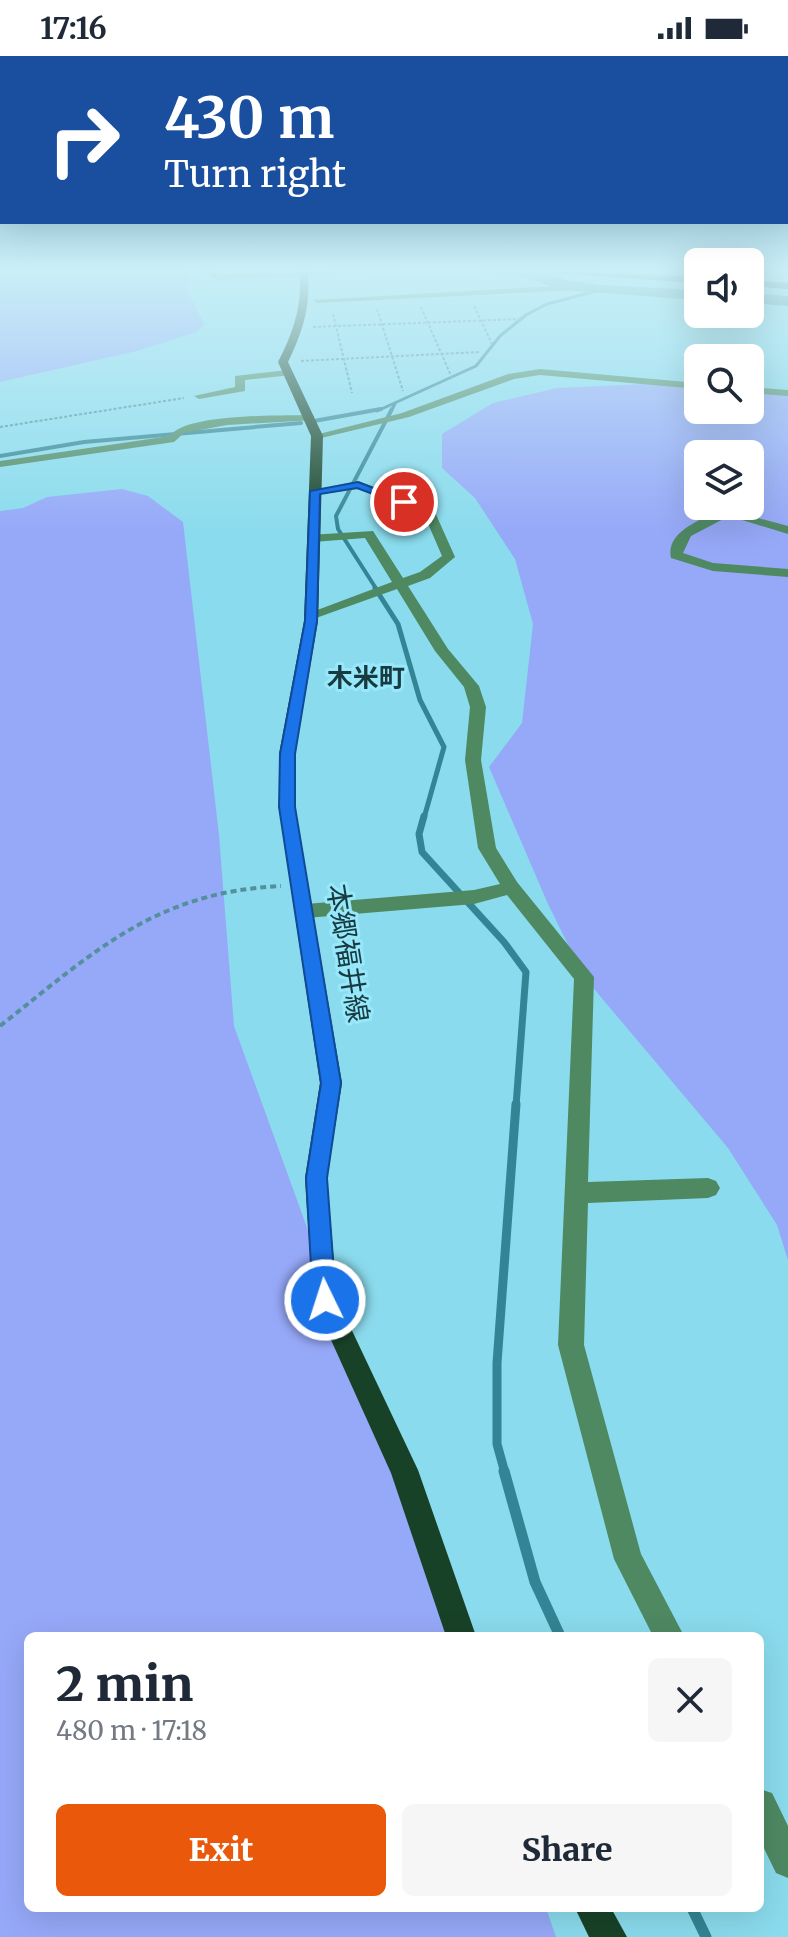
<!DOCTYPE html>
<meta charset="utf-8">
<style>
body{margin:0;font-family:Merriweather,"Noto Sans JP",serif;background:#f6f6f7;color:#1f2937;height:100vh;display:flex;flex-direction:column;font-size:30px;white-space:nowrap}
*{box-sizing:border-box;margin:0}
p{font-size:26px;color:#747a83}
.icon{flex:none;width:44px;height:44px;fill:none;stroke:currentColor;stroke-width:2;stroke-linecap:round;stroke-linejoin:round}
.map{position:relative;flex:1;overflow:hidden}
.drawer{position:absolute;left:24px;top:1576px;width:740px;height:280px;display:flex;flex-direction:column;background:#fff;border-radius:12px;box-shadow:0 8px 32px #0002}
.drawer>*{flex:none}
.hud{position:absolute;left:0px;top:0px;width:788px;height:168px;box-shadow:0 8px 32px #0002;background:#1a4fa0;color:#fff;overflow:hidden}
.fabs{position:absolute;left:684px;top:192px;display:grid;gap:16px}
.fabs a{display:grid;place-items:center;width:80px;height:80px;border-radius:12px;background:#fff;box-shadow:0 8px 32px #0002;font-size:40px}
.pin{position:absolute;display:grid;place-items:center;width:68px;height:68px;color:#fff;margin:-34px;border:4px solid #fff;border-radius:50%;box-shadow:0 2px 8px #0007}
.me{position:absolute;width:88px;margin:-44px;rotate:356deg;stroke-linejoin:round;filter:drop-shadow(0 0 6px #0008)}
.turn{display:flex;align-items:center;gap:28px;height:168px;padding:0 32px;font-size:36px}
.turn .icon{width:104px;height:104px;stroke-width:2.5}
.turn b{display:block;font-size:56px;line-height:68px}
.round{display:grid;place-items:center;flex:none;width:84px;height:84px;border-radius:12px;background:#f6f6f7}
.head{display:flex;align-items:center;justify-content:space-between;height:136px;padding:0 32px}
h1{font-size:48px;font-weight:800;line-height:60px}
.action{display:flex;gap:16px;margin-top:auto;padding:16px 32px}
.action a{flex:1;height:92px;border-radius:12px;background:#ea580c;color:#fff;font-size:32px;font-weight:800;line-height:92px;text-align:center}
.action a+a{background:#f6f6f7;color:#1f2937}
.status{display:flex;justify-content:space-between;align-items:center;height:56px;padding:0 40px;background:#fff;direction:ltr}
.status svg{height:22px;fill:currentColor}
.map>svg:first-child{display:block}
</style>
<div class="status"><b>17:16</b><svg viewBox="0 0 49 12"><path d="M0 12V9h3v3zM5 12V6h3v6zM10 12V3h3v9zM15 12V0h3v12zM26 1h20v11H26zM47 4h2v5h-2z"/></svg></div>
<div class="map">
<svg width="788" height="1881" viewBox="0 0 788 1881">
<rect width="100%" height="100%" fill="#8adbed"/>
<path fill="#96a8f8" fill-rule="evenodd" d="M0 213H181L187 216V234L204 268 197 276 137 295 0 326Z
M646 328 698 331V354H750V333L788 338V1204L777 1169 728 1092 584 921 548 848 489 711 522 667 533 568 515 503 475 442 442 412V378L493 347 557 332ZM698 398H750V450H698Z
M122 433 148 440 183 466 219 779 234 970 455 1580H28V1852H546L556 1881H0V455L23 452 47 441Z"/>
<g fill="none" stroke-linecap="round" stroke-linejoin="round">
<path stroke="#338494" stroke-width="3" d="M377 355 476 310 500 280 526 259 547 248 600 234
M391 355 395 348"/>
<path stroke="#338494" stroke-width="4" d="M314 365 381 353
M0 400 84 386 301 367
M377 534 338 473 336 460 392 353"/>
<path stroke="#338494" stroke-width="5" d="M375 532 398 568 420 644 444 691 424 762"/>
<path stroke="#338494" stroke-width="7" d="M424 760 419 778 422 796 504 886 526 916 516 1050"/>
<path stroke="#338494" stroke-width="9" d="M505 1417 497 1388V1307L516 1048"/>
<path stroke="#338494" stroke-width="11" d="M504 1415 535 1526 560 1580
M692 1852 706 1881"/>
<path fill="#338494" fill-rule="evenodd" d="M477 213H532L566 224 600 229 698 234V244L563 234 524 221 485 218Z
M750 237 788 240V250L750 247Z"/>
<path stroke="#548f9c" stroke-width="2" stroke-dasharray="3 2" stroke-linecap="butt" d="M474 250 492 288
M421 251 452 322
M377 253 403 335
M333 258 352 337
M313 271 521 263
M301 305 479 296
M0 371 184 342"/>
<path stroke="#548f9c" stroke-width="4" stroke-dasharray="6 4" stroke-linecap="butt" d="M0 970C94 896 155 836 281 830"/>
<path fill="#4e8962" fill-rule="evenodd" d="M196 213H206L219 218 447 213 218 224Z
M588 213H602L578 220 574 217Z
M575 229 578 234 317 247 313 244Z
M540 313 698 327V333L540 319 514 323 409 361 317 383 311 380 402 357 508 318Z
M288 314 292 319 245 324V335L199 343 194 340 235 331V320Z
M750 331 788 334V340L750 337Z
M310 359 314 360V364L227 369 184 377 174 386 0 411V405L170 380C186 357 281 360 310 359Z
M358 425 434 454 455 501 430 522 408 530 448 593 479 630 486 651 481 704 496 792 517 826 594 921 588 1126 708 1122 716 1125 720 1132 716 1139 708 1142 588 1147 584 1289 641 1498 684 1580H653L614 1503 558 1289 574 923 507 839 474 848 306 862 297 855 306 848 474 834 500 828 478 792 465 704 470 651 464 631 435 595 397 533 316 562 304 559 392 526 365 482 313 486 307 482 309 479 373 475 403 522 420 516 442 500 423 456 357 433 315 439 309 435Z
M724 453 788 470V478L729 460 691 480 683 497 713 507 788 513V521L713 515 671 502C665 475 704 462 724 453Z
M760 1733 772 1737 788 1770V1822L776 1817 760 1784Z"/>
<path fill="#184228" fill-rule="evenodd" d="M299 213H307C312 248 303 275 288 306L323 380 318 565 295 698V751L342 1027 327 1122 337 1243 418 1414 476 1580H446L391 1417 313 1244 305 1122 320 1027 279 751V698L304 565 311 380 278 306C294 275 303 248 299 213Z
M531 213 698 221V227L535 216Z
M750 224 788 227V233L750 230Z
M575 1852H611L627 1881H589Z"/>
</g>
<linearGradient id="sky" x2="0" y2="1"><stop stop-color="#5fa1c6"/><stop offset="0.45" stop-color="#caeff7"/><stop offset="1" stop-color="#caeff7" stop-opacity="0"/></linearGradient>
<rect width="788" height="476" fill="url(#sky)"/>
<path fill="#1a73e8" stroke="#114b97" stroke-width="2" d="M358 426 410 446 400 448 357 432 320 438 317 565 295 698V751L341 1027 327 1122 336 1244 333 1252 325 1255 317 1252 313 1244 306 1122 321 1027 279 751 280 698 305 565 310 435Z"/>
<g text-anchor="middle" stroke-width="6" stroke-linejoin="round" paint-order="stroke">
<g font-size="26" font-weight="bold" fill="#183a41" stroke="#97e8fa">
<text x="366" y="631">木米町</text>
</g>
<g font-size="28" fill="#183a41" stroke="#97e8fa">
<text transform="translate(348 897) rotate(81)" y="10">本郷福井線</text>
</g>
</g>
</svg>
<div class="fabs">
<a><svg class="icon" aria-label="sound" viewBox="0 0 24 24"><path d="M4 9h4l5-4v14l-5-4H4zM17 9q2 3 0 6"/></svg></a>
<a><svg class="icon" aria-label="search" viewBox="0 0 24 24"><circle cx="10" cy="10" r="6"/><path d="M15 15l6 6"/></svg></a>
<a><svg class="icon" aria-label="layers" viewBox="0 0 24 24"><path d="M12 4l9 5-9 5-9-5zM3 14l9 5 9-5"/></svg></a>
</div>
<div class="pin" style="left:404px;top:446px;background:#d93025"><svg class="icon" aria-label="arrive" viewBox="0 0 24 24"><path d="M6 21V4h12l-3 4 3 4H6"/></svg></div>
<svg class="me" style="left:325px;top:1244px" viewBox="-20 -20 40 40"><circle r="17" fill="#1a73e8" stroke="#fff" stroke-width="3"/><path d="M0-11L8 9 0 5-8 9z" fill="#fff"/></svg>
<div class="hud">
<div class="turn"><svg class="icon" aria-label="right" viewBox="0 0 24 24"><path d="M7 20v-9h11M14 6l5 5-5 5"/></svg><div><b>430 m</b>Turn right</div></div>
</div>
<section class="drawer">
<div class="head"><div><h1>2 min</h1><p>480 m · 17:18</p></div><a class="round"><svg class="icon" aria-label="close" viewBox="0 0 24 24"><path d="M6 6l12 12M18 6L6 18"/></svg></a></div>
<div class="action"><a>Exit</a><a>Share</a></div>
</section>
</div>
